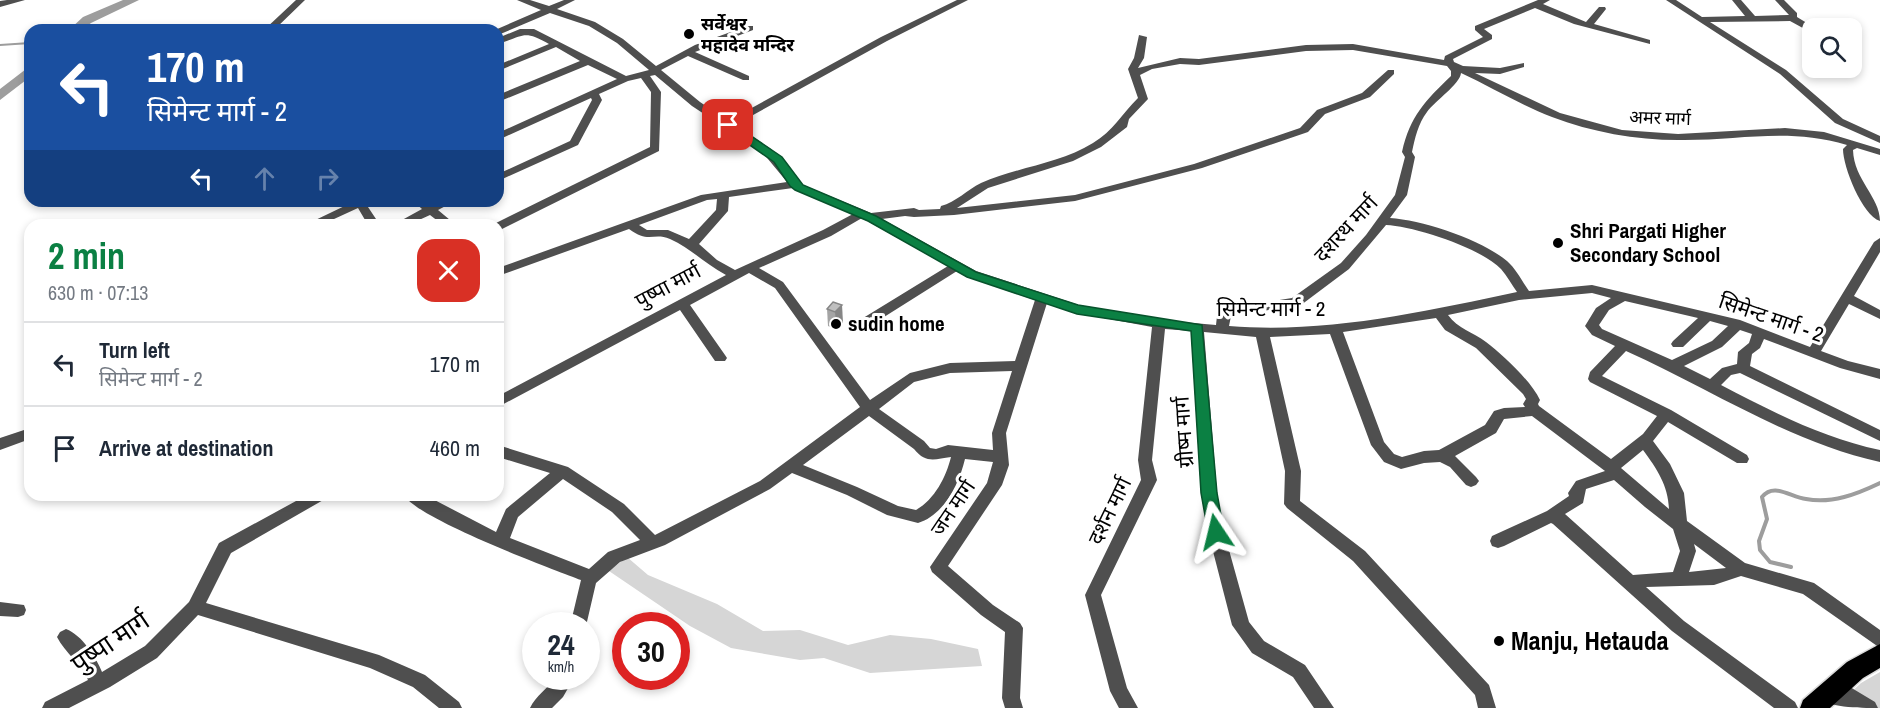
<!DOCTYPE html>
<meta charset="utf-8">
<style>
body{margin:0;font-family:"Archivo Narrow","Noto Sans Devanagari",sans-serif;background:#f2f2f3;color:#1f2937;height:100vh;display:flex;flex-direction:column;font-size:22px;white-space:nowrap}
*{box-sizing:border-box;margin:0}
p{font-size:20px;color:#747a83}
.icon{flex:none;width:33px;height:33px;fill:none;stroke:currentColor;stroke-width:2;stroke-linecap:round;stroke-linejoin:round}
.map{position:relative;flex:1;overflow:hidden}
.drawer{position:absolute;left:24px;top:219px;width:480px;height:282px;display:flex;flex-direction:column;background:#fff;border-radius:18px;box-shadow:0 3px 9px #0003}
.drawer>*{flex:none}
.banner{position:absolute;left:24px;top:24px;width:480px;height:183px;border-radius:18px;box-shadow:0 3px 9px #0003;background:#1a4fa0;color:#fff;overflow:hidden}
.fabs{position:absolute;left:1802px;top:18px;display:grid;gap:12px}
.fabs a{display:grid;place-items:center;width:60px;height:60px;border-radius:12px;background:#fff;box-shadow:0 3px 9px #0003;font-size:30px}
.speed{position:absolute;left:522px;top:612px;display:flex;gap:12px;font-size:30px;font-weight:700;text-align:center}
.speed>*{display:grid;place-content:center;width:78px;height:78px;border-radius:50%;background:#fff;box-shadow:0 3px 9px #0003;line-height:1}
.speed small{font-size:15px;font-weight:400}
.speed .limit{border:9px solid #d22;background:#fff;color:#111}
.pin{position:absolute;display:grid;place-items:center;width:51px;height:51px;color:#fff;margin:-26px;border-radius:12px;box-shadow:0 3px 9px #0006}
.me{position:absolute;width:66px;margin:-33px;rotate:350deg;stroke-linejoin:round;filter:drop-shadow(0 0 4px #0008)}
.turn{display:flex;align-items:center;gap:21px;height:126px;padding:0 24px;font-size:27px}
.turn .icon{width:78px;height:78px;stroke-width:2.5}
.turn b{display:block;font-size:42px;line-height:51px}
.lanes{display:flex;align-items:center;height:57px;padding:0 24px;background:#0003;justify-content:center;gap:30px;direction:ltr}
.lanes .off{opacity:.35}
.round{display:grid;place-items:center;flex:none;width:63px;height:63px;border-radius:18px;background:#f2f2f3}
.headline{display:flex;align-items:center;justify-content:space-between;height:102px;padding:0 24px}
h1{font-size:36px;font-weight:700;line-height:45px;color:#0b8043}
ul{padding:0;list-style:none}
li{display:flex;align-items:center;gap:18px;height:84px;padding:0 24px;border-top:2px solid #e0e1e3}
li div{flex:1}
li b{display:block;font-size:22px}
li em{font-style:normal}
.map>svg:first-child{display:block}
</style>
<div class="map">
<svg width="1880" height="708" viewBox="0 0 1880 708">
<rect width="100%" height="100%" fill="#fff"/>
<path fill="#d6d6d6" d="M627 557 648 575 717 604 763 631 800 630 848 645 890 635 931 639 978 649 982 666 870 673 824 658 800 660 731 648 690 626 609 571Z
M1880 672V708H1870L1848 695 1861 683Z"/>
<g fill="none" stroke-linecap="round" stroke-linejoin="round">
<path stroke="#9d9d9d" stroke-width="2" d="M0 45 30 43"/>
<path stroke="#9d9d9d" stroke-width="4" d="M1791 567 1770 562 1760 550 1759 541 1767 519 1762 497C1774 482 1790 497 1806 499 1832 504 1857 494 1880 483"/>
<path fill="#9d9d9d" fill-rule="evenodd" d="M123 0H139L91 23 82 30H69L83 17Z
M30 66V77L0 100V89Z"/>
<g stroke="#dbdbdb" stroke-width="3">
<path id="highway" d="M1880 644V668L1863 678 1830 708H1800L1803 700 1847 662Z"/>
</g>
<path fill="#4f4f4f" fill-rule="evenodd" d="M7 0H25L0 7V1Z
M296 0H305L274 30H264Z
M517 0H530L549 6 564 0H575L557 9 595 22 623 39 656 66 695 45 747 26H753V30L695 52 749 76V80H743L688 56 661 70 700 102 728 121 881 37 957 0H968L887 41 735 125 771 149 803 185 871 213 914 208 919 210 940 209 941 206C956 202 967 190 981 183 1017 167 1059 164 1093 143 1113 131 1122 114 1138 98L1128 69 1134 58 1139 35 1147 37 1144 58 1138 68 1180 58 1199 59 1306 45 1353 44 1444 60 1445 56 1483 37 1475 30V26L1538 0H1550L1543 4 1586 22 1599 7H1605L1606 9 1594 24 1650 40V44L1574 24 1535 8 1484 29 1492 35V39L1453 59 1454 62 1463 66 1500 68 1524 63V67L1500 74 1475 73 1560 113 1622 130 1678 134 1785 128 1824 132 1880 149V155L1857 148 1853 150C1854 180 1880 197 1880 221 1862 215 1843 167 1843 149L1847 145C1787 127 1738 141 1678 140 1636 140 1591 132 1552 117 1521 105 1491 87 1461 73 1460 84 1435 101 1427 112 1418 124 1415 138 1412 152L1415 157 1407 195 1390 218C1423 220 1482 240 1507 261 1516 269 1522 281 1529 291L1592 285 1740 320 1810 347 1874 242 1880 238V252L1854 296 1880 310V319L1849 304 1821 351 1848 361 1880 369V379L1840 368 1764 339 1760 348 1752 354 1750 366 1880 430V441L1740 373 1731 375 1721 385C1773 412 1823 438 1880 450V462C1789 442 1711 389 1626 351L1602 376 1671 410 1747 455 1749 459 1747 463H1737L1668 422 1653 441 1670 464 1684 493 1687 521 1745 563 1814 583 1880 630V648L1803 594 1741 576 1714 585 1646 587 1684 621 1795 702 1798 708H1774L1672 631 1553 524 1551 523 1504 546 1498 548 1492 546 1490 541 1492 536 1547 511 1569 496 1568 493 1576 481 1605 471 1532 416 1504 419 1496 433 1455 456 1476 477 1479 481 1476 485 1471 487 1466 485 1450 467 1440 462 1424 463 1401 469 1384 462 1371 445 1330 334 1270 337 1301 471 1300 501 1365 551 1489 685 1496 708H1478L1475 695 1353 561 1287 508 1284 504 1285 471 1256 337 1204 332 1217 493 1224 532 1249 622 1264 641 1305 665 1334 708H1314L1293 677 1252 653 1232 625 1208 532 1201 493 1191 331 1165 329 1152 460 1157 480 1101 595 1127 688 1138 708H1119L1110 691 1085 595 1141 480 1138 460 1152 327 1077 313 1047 303 1006 433 1009 465 1002 485 948 566 993 605 1020 623 1023 628 1020 698 1023 708H1005L1002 698 1005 632 981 615 932 572 930 567 987 483 993 462 965 459C959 484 944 515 918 523L887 515 847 495 792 473 770 489 665 545 620 562 596 583 586 626H570L581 580C551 569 416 518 404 495H425L496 532 506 509 550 473 498 457V445L568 467 624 504 655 535 760 481 860 407 775 288 749 273 690 305 725 355 727 358 725 361H715L680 310 498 407V396L726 275C705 264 692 249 670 239 653 232 649 244 629 229L498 276V268L701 195 787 182 763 153 692 106 655 75 650 76 661 92 659 151 498 231V225L494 224 650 147 651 92 641 78 628 81 599 94 602 100 578 145 498 181V174L570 141 592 100 591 98 498 140V133L617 79 588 65 498 102V95L580 61 556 47 498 71V65L549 44C523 29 524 36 498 44V38L520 29H534L626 76 649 70 617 43 589 26 550 13 498 35V30H495L541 10ZM1353 50 1447 66 1451 71V76C1425 101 1410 116 1402 152L1405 157 1395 195 1366 235 1341 263 1292 298 1222 309 1217 316 1216 325 1159 320 1079 305 976 271 882 219 905 216 914 217 954 215 1075 201 1202 168 1308 132 1325 114 1370 97 1394 74V70H1388L1362 93 1317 110 1300 128 1194 164 1075 195 957 208 988 188 1073 161 1101 147 1127 127 1129 119 1148 99 1140 75 1152 69 1180 64 1199 65 1306 51ZM793 188 853 214 823 230 735 270 717 260 699 244 728 211 729 197ZM717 199 716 210 689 239 668 230H647L639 225 707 200ZM862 218 948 266 855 323 853 326 855 329H865L957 271 968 277 1035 300 1015 361 950 363 910 373 870 400 783 282 759 268 831 236ZM1386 225C1414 226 1481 248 1501 269 1507 276 1512 285 1517 292 1422 312 1326 334 1229 326L1231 316 1301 305 1349 269ZM1592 293 1611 298 1596 308 1585 326 1592 335 1615 346 1590 372 1588 379 1590 382 1657 416 1643 434 1611 459 1539 406 1538 404 1540 400C1531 381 1503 355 1486 342 1473 332 1458 329 1448 315L1519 300ZM1625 301 1698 318 1673 341 1671 344 1673 347H1683L1710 321 1728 326 1712 341 1672 360 1602 329 1599 325 1609 310ZM1436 318 1445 330 1476 348 1523 394 1526 399 1523 404 1525 407 1504 408 1494 411 1485 425 1439 450 1424 451 1402 457 1394 454 1384 442 1343 332ZM1740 330 1752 334 1749 343 1738 352 1737 364 1722 368 1710 379 1684 366 1722 347ZM1012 371 992 433 993 450 948 445 936 449 930 448 924 441 879 409 914 382 950 373ZM869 416 914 449C926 464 935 459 951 457 946 477 935 499 916 510L898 506 857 487 803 465ZM1643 450C1657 469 1668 485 1669 509L1621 468ZM563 479 612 512 640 540 608 552 589 569 510 538 518 517ZM1614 480 1645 507 1673 529 1680 551 1673 572 1633 575 1565 514 1583 503 1586 489ZM1694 544 1726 568 1689 572 1696 551Z
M1666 0H1676L1702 17 1745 16 1732 0H1741L1755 16 1789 15 1775 0H1784L1797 13V17L1815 28H1812V33L1790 21 1710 22 1786 70 1843 119 1880 136V143L1835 123 1780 74Z
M355 201H370L366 204 380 225H368L358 208 321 225H305Z
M413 201H426L431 205 440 201H455L438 210 456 225H443L430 215 408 225H393L422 209Z
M30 428V439L0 450V438Z
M307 495H328L325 499 231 553 206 603 379 655 425 675 459 702 462 708H439L413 687 370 668 198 615 157 658 110 687 69 708H42L45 702 88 680C81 663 65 653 57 637L60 632 66 629C82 635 96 657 102 672L145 646 189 602 219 543Z
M0 602 24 605 26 610 24 615 18 617 0 616Z
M556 676H575L563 697 552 708H530C535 696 549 688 556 676Z
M1835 678 1875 702 1878 708C1860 708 1825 708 1817 696L1820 690 1827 688 1829 680Z"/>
<use href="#highway" fill="#000" fill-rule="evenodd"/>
</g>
<path fill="#a4a4a4" d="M833 302 843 322 837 330 828 326 827 309Z"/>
<path fill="#868686" d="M842 305 843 322 837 330 835 312Z"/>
<path fill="#bfbfbf" stroke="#868686" stroke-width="1.5" d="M833 302 842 305 835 312 827 309Z"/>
<path fill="#0b8043" stroke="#07532c" stroke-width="1.5" d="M724 123H732L782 157 803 185 876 216 976 272 1078 305 1202 325 1217 493 1224 532 1222 536H1211L1208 532 1201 493 1191 331 1077 314 967 277 868 221 795 190 790 186 774 162 724 127Z"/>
<g fill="#000" stroke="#fff" stroke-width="2">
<circle cx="689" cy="34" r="6"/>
<circle cx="1558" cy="243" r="6"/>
<circle cx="836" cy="324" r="6"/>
<circle cx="1499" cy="641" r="6"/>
</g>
<g text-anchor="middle" stroke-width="6" stroke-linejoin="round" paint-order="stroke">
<g font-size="18" font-weight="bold" fill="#000" stroke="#fff" text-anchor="start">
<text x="701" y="30">सर्वेश्वर<tspan x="701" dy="21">महादेव मन्दिर</tspan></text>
</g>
<g font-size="18" fill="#000" stroke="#fff">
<text transform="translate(1660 118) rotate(2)" y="6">अमर मार्ग</text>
</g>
<g font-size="21" fill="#000" stroke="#fff">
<text transform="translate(1346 229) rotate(-47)" y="7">दशरथ मार्ग</text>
<text transform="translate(668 286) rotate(-28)" y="7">पुष्पा मार्ग</text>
<text x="1271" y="316">सिमेन्ट मार्ग - 2</text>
<text transform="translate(1771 318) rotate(19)" y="7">सिमेन्ट मार्ग - 2</text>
<text transform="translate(1184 432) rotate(-94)" y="7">ग्रीष्म मार्ग</text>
<text transform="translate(953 508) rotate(-56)" y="7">जन मार्ग</text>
<text transform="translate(1110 511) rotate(-64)" y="7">दर्शन मार्ग</text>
</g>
<g font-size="21" font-weight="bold" fill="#000" stroke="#fff" text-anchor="start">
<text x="1570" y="238">Shri Pargati Higher<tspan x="1570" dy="24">Secondary School</tspan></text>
<text x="848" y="331">sudin home</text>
</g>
<g font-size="26" font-weight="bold" fill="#000" stroke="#fff" text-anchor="start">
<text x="1511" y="650">Manju, Hetauda</text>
</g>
<g font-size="26" fill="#000" stroke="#fff">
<text transform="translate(110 642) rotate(-34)" y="9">पुष्पा मार्ग</text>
</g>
</g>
</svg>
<div class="fabs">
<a><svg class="icon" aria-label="search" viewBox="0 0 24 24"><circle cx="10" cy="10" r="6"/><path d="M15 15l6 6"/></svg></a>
</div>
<div class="speed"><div>24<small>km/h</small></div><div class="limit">30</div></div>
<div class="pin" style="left:728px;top:125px;background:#d93025"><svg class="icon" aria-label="arrive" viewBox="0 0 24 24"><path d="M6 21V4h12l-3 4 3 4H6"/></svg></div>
<svg class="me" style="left:1216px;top:532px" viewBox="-20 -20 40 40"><path d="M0-17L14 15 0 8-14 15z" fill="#0b8043" stroke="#fff" stroke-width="4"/></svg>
<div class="banner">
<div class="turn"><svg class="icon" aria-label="left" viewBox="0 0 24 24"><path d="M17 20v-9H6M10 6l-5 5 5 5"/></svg><div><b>170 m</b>सिमेन्ट मार्ग - 2</div></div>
<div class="lanes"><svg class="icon" aria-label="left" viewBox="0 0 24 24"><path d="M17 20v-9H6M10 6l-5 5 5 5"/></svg><svg class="icon off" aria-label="ahead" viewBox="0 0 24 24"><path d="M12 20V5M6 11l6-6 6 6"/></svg><svg class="icon off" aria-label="right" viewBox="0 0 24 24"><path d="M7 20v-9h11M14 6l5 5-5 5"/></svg></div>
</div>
<section class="drawer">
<div class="headline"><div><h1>2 min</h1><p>630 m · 07:13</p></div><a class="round" style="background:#d93025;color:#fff"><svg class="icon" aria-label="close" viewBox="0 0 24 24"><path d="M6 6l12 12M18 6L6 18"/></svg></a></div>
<ul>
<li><svg class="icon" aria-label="left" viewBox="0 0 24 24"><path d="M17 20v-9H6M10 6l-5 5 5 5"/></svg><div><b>Turn left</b><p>सिमेन्ट मार्ग - 2</p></div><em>170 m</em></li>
<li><svg class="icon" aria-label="arrive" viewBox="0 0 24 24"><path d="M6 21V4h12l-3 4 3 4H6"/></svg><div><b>Arrive at destination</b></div><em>460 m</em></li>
</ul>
</section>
</div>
